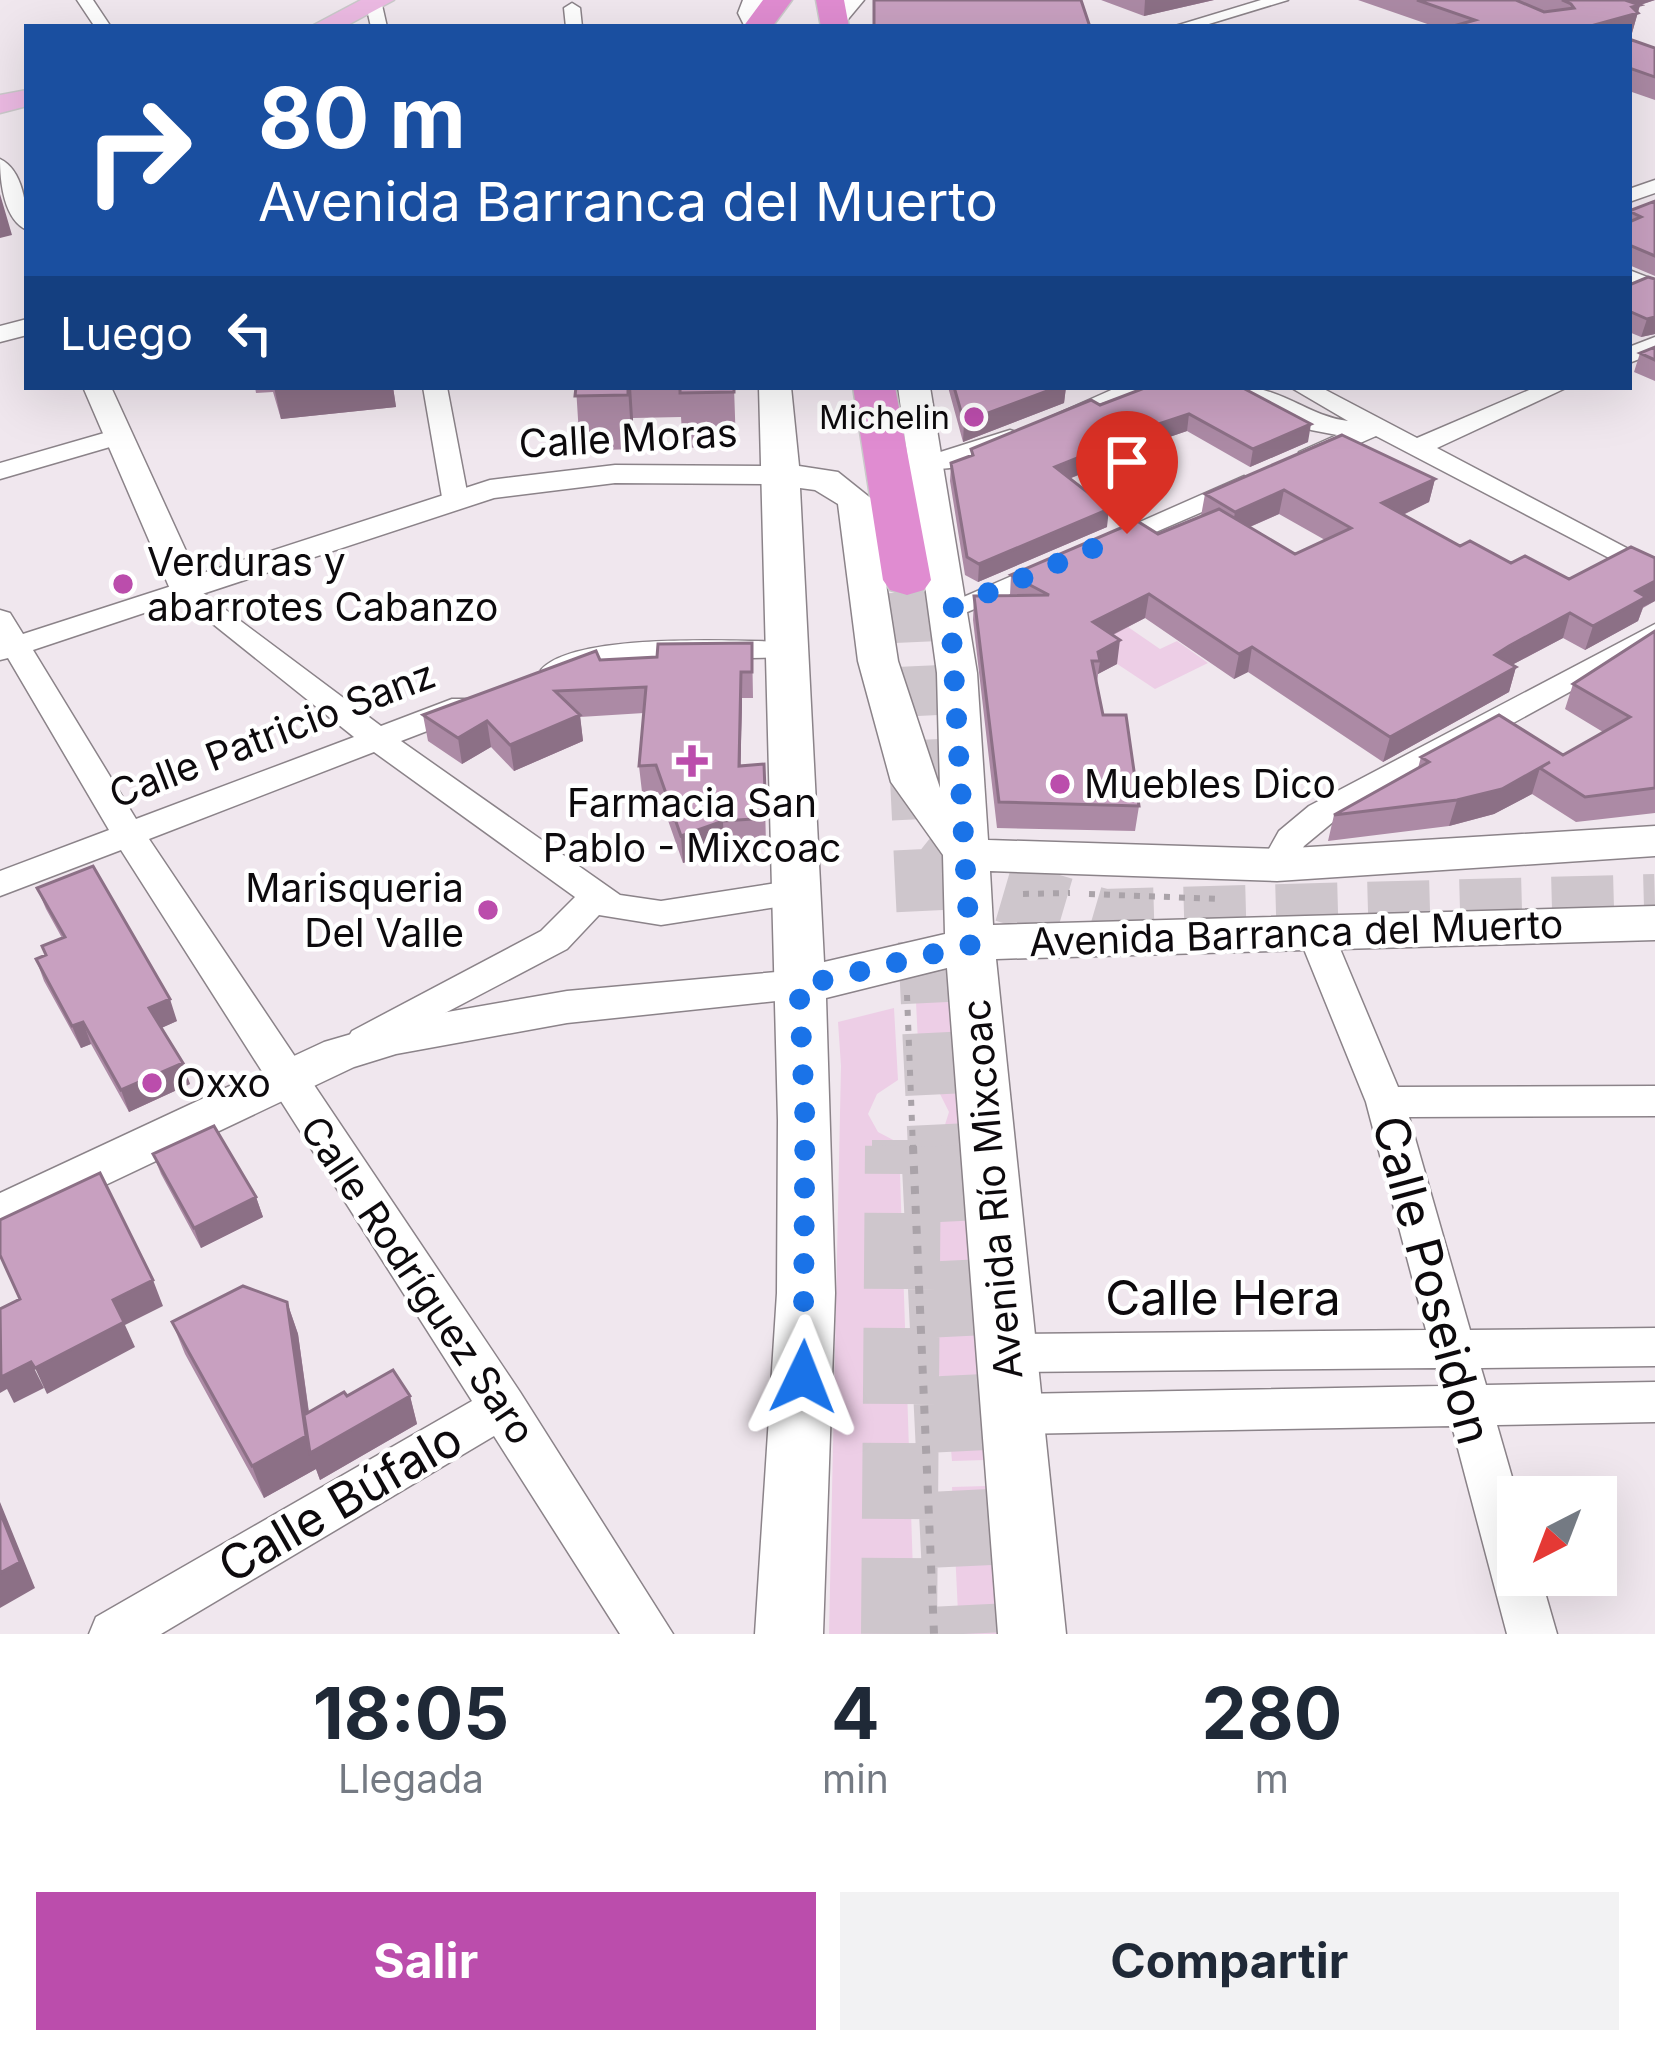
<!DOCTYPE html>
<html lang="es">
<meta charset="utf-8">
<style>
body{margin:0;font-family:Inter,sans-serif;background:#f2f2f3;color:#1f2937;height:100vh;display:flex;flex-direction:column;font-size:45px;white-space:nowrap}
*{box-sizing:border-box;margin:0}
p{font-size:39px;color:#747a83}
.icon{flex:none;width:66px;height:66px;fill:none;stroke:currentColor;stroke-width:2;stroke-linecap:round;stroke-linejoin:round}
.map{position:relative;height:1634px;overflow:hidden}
.side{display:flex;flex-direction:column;background:#fff;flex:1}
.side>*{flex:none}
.guide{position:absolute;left:24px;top:24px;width:1608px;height:366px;border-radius:0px;box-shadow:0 12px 48px #0002;background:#1a4fa0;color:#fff;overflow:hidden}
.needle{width:78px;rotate:222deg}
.buttons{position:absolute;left:1497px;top:1476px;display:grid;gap:24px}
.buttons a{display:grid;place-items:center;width:120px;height:120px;border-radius:0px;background:#fff;box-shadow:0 12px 48px #0002;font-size:60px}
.pin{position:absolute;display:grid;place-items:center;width:102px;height:102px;color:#fff;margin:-123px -51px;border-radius:50% 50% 50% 0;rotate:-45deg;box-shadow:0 0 12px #0007}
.pin .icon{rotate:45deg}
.me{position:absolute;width:132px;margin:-66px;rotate:2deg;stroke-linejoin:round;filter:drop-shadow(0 0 9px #0008)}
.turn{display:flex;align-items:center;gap:42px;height:252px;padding:0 36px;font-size:54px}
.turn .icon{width:156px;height:156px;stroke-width:2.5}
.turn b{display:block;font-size:84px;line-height:102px}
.then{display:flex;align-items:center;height:114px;padding:0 36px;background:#0003;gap:24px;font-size:45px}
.eta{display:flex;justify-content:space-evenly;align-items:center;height:204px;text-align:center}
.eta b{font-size:72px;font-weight:700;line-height:84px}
.button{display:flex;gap:24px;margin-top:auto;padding:24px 36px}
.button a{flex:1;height:138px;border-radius:0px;background:#bb4dac;color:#fff;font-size:48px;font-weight:700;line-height:138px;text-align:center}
.button a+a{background:#f2f2f3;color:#1f2937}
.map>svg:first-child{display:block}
</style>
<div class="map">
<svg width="1655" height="1634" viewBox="0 0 1655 1634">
<rect width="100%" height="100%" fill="#f0e7ee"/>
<path fill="#edcee6" d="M1128 627 1160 649 1177 641 1208 663 1155 689 1090 646Z
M951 993 974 1298 932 1299 923 1143 943 1131 949 1112 939 1092 920 1083 916 1002Z
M894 1008 898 1080 877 1094 868 1114 878 1132 899 1143 915 1634H829L841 1066 838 1022Z
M933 1320H975L985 1460 952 1461 945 1382 938 1374Z
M986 1486 997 1634H959L952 1487Z"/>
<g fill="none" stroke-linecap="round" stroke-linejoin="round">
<path stroke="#cec6cc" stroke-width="39" stroke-dasharray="39 20" stroke-linecap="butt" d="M880 387 890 449"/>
<path stroke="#cec6cc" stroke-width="50" stroke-dasharray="50 24" stroke-linecap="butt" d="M889 446 912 591 920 760"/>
<path stroke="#cec6cc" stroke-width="62" stroke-dasharray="62 30" stroke-linecap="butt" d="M920 757 939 1149
M927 842 958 867 1004 891 1103 920 1655 905
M903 1149V1140"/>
<path stroke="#cec6cc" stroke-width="76" stroke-dasharray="76 39" stroke-linecap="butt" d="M939 1146 963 1634
M899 1634 903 1146"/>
<g stroke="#8b8389" stroke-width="3">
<path id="minor" d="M77 0H93L111 27H95Z
M374 0 382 5 387 27H371L366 5Z
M1261 0H1288L1199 27H1172Z
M572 3 580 8 582 27H566L564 8Z
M0 159C23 170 27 206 27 230 4 220 0 182 0 159Z
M1655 180V193L1629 202V189Z
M1629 270 1655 280V295L1629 285Z
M1655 337V353L1629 363V347Z
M423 387H447L468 497 464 503 455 505 442 497Z
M1118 387H1152L1067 424 1058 426 1046 419Z
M1237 387C1285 387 1304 415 1348 421L1290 387H1320L1417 438 1536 387H1568L1437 448 1655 563V582L1376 436 1317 462H1299V452L1337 435 1311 430Z
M118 429 131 437 127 442 0 479V463Z
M1010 430 1019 433V443C991 454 941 483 915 460Z
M1244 476 1257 484 1253 490 1114 550H1094L1090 544Z
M1051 559 1065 567 1061 573 960 615 950 618 936 609Z
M187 581 381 726 452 699H474L478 706 474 713 401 741 620 895 661 901 796 880 813 892 796 904 661 925 599 915 567 949 365 1055 352 1051 346 1041 352 1031 541 931 575 897 374 752 149 839 520 1392 673 1634H620L494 1436 161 1634H89L96 1617 472 1401 121 850 0 896V871L109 830 8 658 0 660V610L10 613 23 634ZM183 600 354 737 136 819 33 650Z
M1655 624V645L1333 822 1304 846 1289 873H1265L1260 865 1279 831 1309 806Z
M788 642 798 645 803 651 798 657 642 660 556 679 541 670C574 632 737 641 788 642Z
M1315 920 1328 923 1333 932 1398 1087 1655 1086V1116L1409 1117 1470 1330 1655 1328V1366L1481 1368 1486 1385 1655 1382V1422L1497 1425 1518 1498V1575H1540L1557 1634H1507L1452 1426 1012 1434 996 1428 989 1414 996 1400 1012 1394 1441 1386 1436 1368 1007 1372 991 1367 985 1353 991 1339 1007 1334 1426 1330 1366 1102 1297 932 1302 923Z"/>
</g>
<g stroke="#8b8389" stroke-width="3">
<path id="tertiary" d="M27 319V335L0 342V326Z
M83 387H111L197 575 490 480 615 465 782 466 797 475 782 484 615 483 494 498 187 599 170 589Z
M799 970 814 975 821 986 814 997 567 1023 396 1054 354 1067 0 1235V1193L324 1042 396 1021 567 991Z"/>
</g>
<g stroke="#8b8389" stroke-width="3">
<path id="secondary" d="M743 0H765L760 13 767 27H745L738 13Z
M841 0H864L844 24H828L825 19Z
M759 387H791L799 466 838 472 873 500 898 661 940 788 937 673 898 387H930L977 673 988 840 1277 849 1655 826V856L1277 881 990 871 993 925 1655 906V940L996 959 1066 1634H998L947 968 826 998 835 1293 823 1634H755L777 1293 778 1120ZM800 488 815 490 838 504 858 661 891 782 943 855 945 934 824 962Z"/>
</g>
<g stroke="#cac9ca" stroke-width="3">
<path id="primary" d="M361 0H394L344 27H310Z
M27 90V106L0 113V95Z"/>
</g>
<g stroke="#cac9ca" stroke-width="3">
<path id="motorway" d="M763 0H792L772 27H743Z
M816 0H844L849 27H821Z
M853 387H895L931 580 924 590 907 595 890 590 883 580Z"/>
</g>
<path stroke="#aaa3a9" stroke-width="6" stroke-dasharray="6 9" stroke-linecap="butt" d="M1023 894 1070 893
M1089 894 1220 899
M907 995 913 1149"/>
<path stroke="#aaa3a9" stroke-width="8" stroke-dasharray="8 12" stroke-linecap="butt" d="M913 1146 934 1634"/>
<use href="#minor" fill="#fff" fill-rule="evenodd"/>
<use href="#tertiary" fill="#fff" fill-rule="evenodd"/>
<use href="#secondary" fill="#fff" fill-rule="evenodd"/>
<use href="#primary" fill="#ecbae3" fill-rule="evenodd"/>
<use href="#motorway" fill="#e08cd1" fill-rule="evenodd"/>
</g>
<path fill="#ac8aa5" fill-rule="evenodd" d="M1101 0H1214L1144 16Z
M1358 0H1655L1640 5 1632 33H1629V27H1436Z
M1629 39 1655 48V100L1629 91Z
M1655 201V276L1629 265V211Z
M1655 279V334L1641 337 1629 332V285Z
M1655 347V381L1634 372 1640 353Z
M255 387H393L396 407 281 419 273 392 256 393Z
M576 387H734L736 446 683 448 681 417 633 418 632 449 580 451Z
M948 387H1066L1064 403 963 442Z
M1147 387 1308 442 1250 467 1187 431 1099 461 1098 467 1069 479 1107 527 978 582 965 575 950 481 951 463 971 456V449Z
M1435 479 1429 502 1403 515 1460 546 1569 579 1655 558V601L1643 608 1638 621 1585 650 1563 638 1512 665 1516 667 1509 692 1383 762 1248 672 1234 679 1145 618 1113 635 1117 664 1098 674 1097 685 1103 715 1139 806 1135 831 997 828 973 620 974 596 1010 595 1011 575 1158 534 1201 516 1205 494ZM1279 514 1325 540 1295 554 1250 527Z
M1655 631V813L1576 822 1532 794 1494 814 1449 826 1328 841 1334 815 1418 768 1421 757 1563 755 1603 732 1565 709 1573 684Z
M752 643 753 698H742L740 766 764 764 766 845 724 847 683 863 658 792H642L639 766 644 713 580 717 583 741 514 771 491 747 462 764 428 741 423 715 600 660 657 657Z
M37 888 177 1021 161 1028 190 1084 129 1112 91 1044 81 1048 44 981 36 959 45 955 62 938 46 909Z
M153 1154 256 1197 263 1217 201 1248 161 1174Z
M287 1302 298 1334 309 1412 347 1396H410L417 1424 320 1480 316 1469 264 1498 185 1354 172 1322Z"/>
<path fill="#8c7086" d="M1145 0H1214L1144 16Z
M1611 0H1655L1640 5 1632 33H1629V27H1591Z
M0 194 12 235 0 238Z
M1655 317V334L1641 337 1647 319Z
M274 387H393L396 407 281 419Z
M628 387H631L633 418 632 449Z
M1058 387H1066L1064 403 963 442 964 422Z
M1189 414 1187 431 1099 461 1098 467 1053 485 1055 467 1095 445Z
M1311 424 1308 442 1250 467 1253 449Z
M1435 479 1429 502 1377 527 1382 503Z
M1284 490 1279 514 1231 535 1235 512Z
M1109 509 1107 527 978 582 979 564Z
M1655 581V601L1643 607 1638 621 1585 650 1593 626 1636 591Z
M1149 594 1145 618 1090 646 1093 622Z
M1570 613 1563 638 1502 670 1495 655Z
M1120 640 1117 664 1098 674 1100 661 1098 652Z
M1252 647 1248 672 1234 679 1239 654Z
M1516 667 1509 692 1383 762 1390 737Z
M741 672 742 698 740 792 739 766Z
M580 715 583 741 514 771 510 745Z
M487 721 491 747 462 764 458 738Z
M1550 762 1540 768 1532 794 1494 814 1449 826 1457 800Z
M723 821 724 847 683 863 681 836Z
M170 999 177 1021 157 1030 149 1008Z
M83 1022 91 1044 81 1048 72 1026Z
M183 1063 190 1084 129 1112 121 1090Z
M256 1197 263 1217 201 1248 194 1228Z
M153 1280 163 1306 125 1325 135 1347 47 1394 35 1368 113 1300Z
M287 1302 298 1334 314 1451 410 1396 417 1424 320 1480 316 1469 264 1498 252 1466Z
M31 1362 44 1388 14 1403 7 1389 0 1393V1372Z
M0 1502 35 1588 0 1608Z"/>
<path fill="#c8a0c0" stroke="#8c7086" stroke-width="3" d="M874 0H1081L1090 27H874Z
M1417 0H1516L1544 12 1574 8 1571 4 1562 0H1625L1640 5 1632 7 1638 13 1591 26 1593 27H1450L1475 20Z
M1629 39 1655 48V77L1629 68Z
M1655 201V256L1629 245V222L1641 217 1629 211Z
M1648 277 1655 279V317L1647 319 1629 311V285Z
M1655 347V360L1640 353Z
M576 387H628V395L575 396Z
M680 387H734V392L680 393Z
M954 387H1058L964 422Z
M1147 387H1241L1311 424 1253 449 1189 414 1095 445 1100 449 1055 467 1109 509 979 564 967 557 951 463 973 455 971 449 1091 400 1100 405Z
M1342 435 1435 479 1382 503 1460 546 1470 541 1511 563 1525 556 1569 579 1631 547 1655 558V581L1636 591 1646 597 1593 626 1570 613 1509 646 1495 655 1516 667 1390 737 1252 647 1239 654 1149 594 1093 622 1120 640 1098 652 1100 661H1092L1103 715H1126L1139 806 999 802 974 596 1049 595 1011 575 1137 521 1158 534 1219 509 1295 554 1351 528 1284 490 1235 512 1205 494Z
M1655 631V788L1585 797 1540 768 1550 762 1502 789 1457 800 1334 815 1429 762 1421 757 1499 715 1563 755 1630 717 1573 684Z
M752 643V672H741L739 766 764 764 766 818 723 821 681 836 656 765 639 766 646 687 555 691 580 715 510 745 487 721 458 738 423 715 596 651 600 660 657 657 658 644Z
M93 866 170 999 149 1008 183 1063 121 1090 83 1022 72 1026 36 959 46 955 42 946 65 937 37 888Z
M214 1126 256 1197 194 1228 153 1154Z
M100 1173 153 1280 113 1300 124 1322 35 1368 31 1362 1 1377 0 1309 20 1299 0 1255V1220Z
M243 1286 287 1302 306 1436 252 1466 172 1322Z
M393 1370 410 1396 310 1453 304 1415 344 1392 347 1396Z
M0 1512 20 1562 0 1573Z"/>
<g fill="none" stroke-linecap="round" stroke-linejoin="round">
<path stroke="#1a73e8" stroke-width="21" stroke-dasharray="0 37.8" d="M803 1377 805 1120 799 986 970 945 950 609 1127 534"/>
</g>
<g fill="#bb4dac" stroke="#fff" stroke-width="4.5">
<circle cx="974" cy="417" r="12"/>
<circle cx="123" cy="584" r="12"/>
<path d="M686 743h12v12h12v12h-12v12h-12v-12h-12v-12h12z"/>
<circle cx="1060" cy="784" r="12"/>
<circle cx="488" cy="910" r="12"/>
<circle cx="152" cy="1083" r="12"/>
</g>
<g text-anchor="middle" stroke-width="9" stroke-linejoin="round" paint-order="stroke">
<g font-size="33" fill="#0d0a0d" stroke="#fff" text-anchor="end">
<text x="950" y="429">Michelin</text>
</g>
<g font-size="39" fill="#0d0a0d" stroke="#fff">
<text transform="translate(628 438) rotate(-3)" y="14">Calle Moras</text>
<text transform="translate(272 734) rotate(-21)" y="14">Calle Patricio Sanz</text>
<text transform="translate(1296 933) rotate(-2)" y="14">Avenida Barranca del Muerto</text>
<text transform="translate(992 1189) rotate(-95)" y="14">Avenida Río Mixcoac</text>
<text transform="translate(418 1280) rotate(56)" y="14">Calle Rodríguez Saro</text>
</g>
<g font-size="39" fill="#0d0a0d" stroke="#fff" text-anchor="start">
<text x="147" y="576">Verduras y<tspan x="147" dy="45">abarrotes Cabanzo</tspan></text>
<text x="1084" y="798">Muebles Dico</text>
<text x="692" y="817" text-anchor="middle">Farmacia San<tspan x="692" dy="45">Pablo - Mixcoac</tspan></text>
<text x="464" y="902" text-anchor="end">Marisqueria<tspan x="464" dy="45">Del Valle</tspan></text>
<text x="176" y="1097">Oxxo</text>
</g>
<g font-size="48" fill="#0d0a0d" stroke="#fff">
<text transform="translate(1432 1280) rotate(75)" y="17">Calle Poseidon</text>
<text x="1223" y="1315">Calle Hera</text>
<text transform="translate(340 1502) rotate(-30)" y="17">Calle Búfalo</text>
</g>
</g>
</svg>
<div class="buttons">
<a><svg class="needle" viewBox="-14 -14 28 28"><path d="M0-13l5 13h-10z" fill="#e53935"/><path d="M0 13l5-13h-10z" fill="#747a83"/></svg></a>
</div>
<div class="pin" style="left:1127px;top:534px;background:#d93025"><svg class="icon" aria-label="arrive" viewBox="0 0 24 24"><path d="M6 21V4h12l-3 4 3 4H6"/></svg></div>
<svg class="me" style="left:803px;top:1377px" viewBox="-20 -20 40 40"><path d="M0-17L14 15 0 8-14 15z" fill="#1a73e8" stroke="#fff" stroke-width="4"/></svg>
<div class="guide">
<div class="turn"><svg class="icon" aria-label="right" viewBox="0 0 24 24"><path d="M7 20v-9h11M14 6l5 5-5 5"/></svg><div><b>80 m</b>Avenida Barranca del Muerto</div></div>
<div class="then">Luego<svg class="icon" aria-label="left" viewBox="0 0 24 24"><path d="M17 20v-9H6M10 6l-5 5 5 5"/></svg></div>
</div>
</div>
<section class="side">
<div class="eta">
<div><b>18:05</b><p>Llegada</p></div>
<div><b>4</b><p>min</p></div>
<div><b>280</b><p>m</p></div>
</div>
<div class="button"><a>Salir</a><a>Compartir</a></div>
</section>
